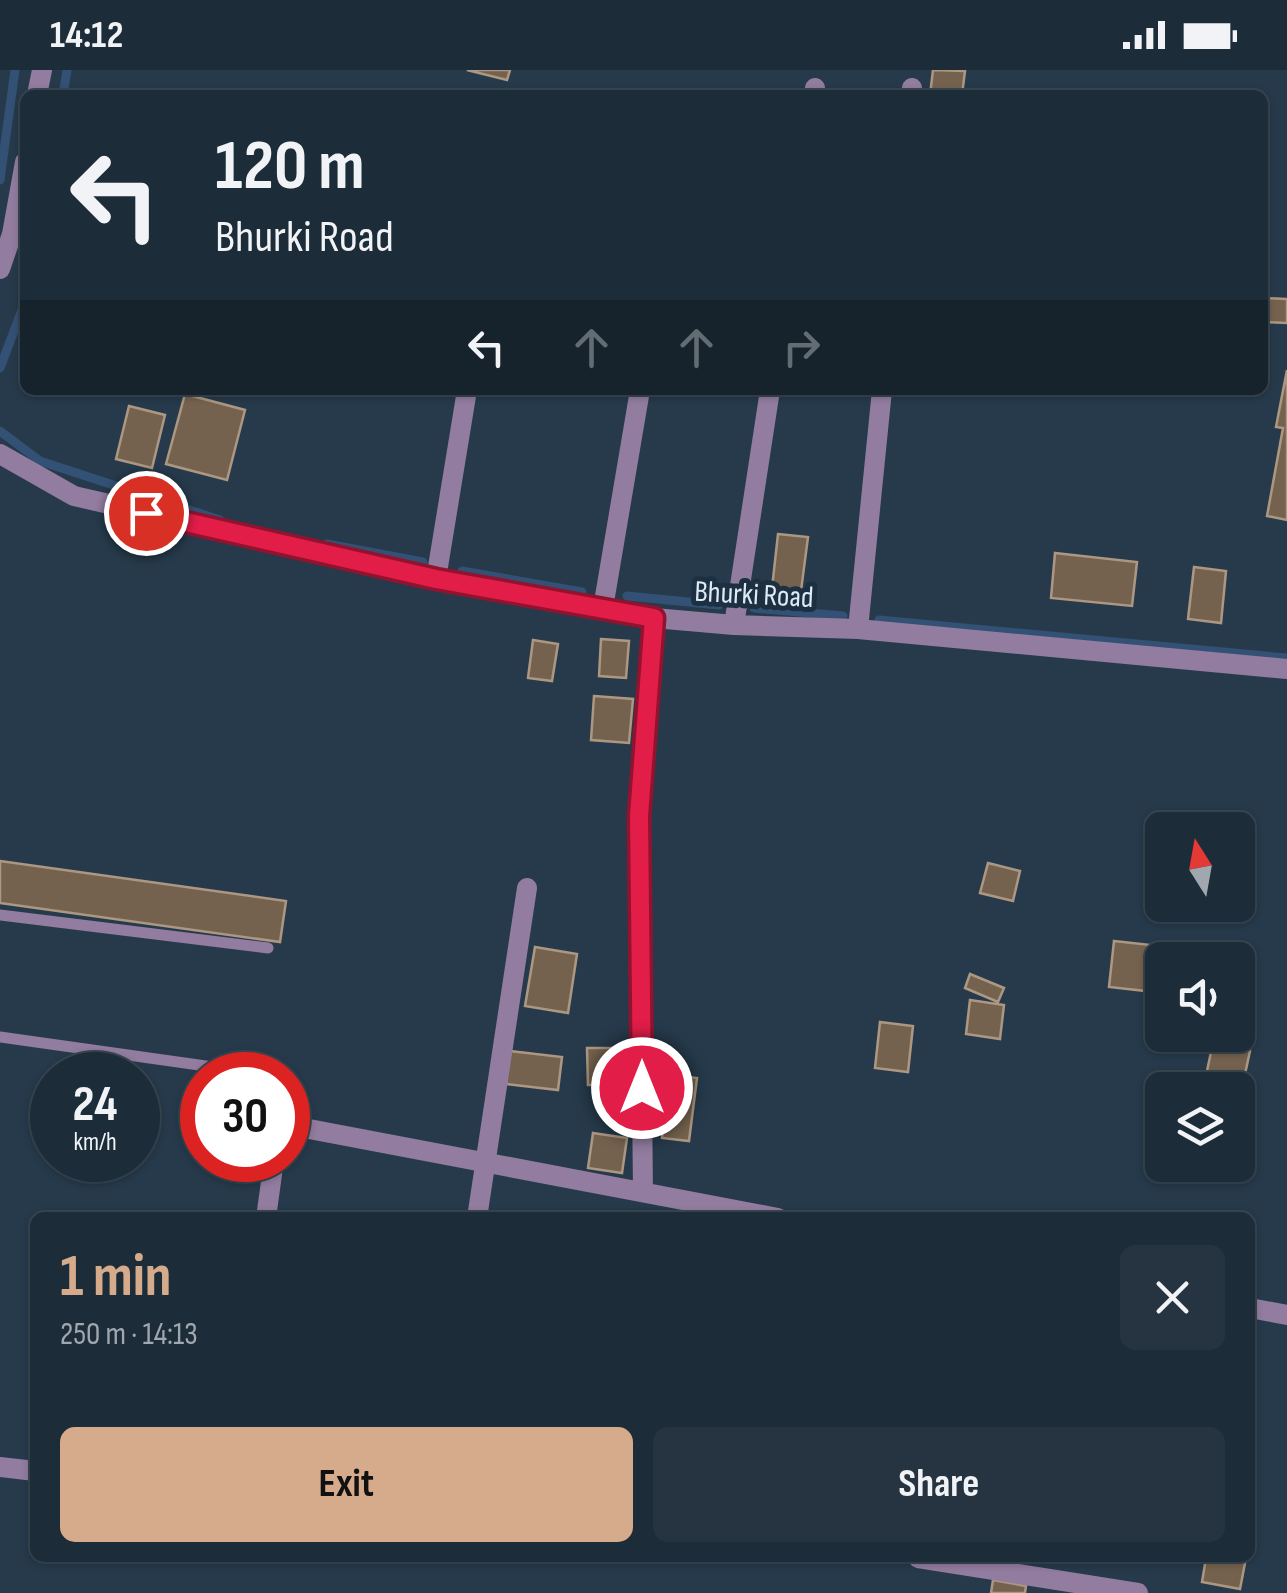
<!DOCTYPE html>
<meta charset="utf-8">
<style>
body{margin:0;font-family:"Sofia Sans Condensed",sans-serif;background:#253440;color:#f1f3f6;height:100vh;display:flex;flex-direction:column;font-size:38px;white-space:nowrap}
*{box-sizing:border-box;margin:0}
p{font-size:32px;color:#a0a7ae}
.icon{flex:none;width:55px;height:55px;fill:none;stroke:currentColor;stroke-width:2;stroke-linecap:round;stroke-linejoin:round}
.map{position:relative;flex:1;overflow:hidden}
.drawer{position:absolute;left:30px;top:1142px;width:1225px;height:350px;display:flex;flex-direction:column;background:#1c2c38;border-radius:15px;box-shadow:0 2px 8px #0004,0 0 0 2px #3a4853}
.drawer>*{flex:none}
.top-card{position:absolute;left:20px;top:20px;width:1248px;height:305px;border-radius:15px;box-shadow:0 2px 8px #0004,0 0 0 2px #3a4853;background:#1c2c38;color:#f1f3f6;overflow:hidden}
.needle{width:65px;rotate:349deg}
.tools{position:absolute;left:1145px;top:742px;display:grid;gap:20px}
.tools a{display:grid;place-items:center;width:110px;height:110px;border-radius:15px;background:#1c2c38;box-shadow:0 2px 8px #0004,0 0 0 2px #3a4853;font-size:50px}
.speed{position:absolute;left:30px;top:982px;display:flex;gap:20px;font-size:50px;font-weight:700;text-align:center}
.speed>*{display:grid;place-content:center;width:130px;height:130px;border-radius:50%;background:#1c2c38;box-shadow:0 2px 8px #0004,0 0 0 2px #3a4853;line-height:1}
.speed small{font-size:25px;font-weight:400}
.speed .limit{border:15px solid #d22;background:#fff;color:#111}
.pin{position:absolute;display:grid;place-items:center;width:85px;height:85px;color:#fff;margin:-42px;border:5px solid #fff;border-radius:50%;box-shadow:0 2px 10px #0007}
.me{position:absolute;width:110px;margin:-55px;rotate:0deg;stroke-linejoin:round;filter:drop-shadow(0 0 8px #0008)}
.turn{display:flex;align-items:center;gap:35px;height:210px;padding:0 30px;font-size:45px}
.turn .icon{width:130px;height:130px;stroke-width:2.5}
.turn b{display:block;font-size:70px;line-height:85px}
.lanes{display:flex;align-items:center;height:95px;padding:0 30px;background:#0003;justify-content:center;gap:50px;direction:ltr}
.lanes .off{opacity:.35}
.round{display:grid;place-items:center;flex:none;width:105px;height:105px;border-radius:15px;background:#253440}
.overview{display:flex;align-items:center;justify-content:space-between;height:170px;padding:0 30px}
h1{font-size:60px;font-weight:700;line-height:75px;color:#d6ab8b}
.cta{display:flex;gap:20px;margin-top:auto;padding:20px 30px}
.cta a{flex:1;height:115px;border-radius:15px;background:#d6ab8b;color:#111;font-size:40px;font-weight:700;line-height:115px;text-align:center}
.cta a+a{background:#253440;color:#f1f3f6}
.status{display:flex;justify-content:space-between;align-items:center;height:70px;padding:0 50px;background:#1c2c38;direction:ltr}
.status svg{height:28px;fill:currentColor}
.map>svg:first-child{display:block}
</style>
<div class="status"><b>14:12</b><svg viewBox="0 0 49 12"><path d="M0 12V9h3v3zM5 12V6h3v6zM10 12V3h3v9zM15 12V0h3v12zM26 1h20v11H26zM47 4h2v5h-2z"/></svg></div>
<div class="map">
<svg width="1287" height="1523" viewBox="0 0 1287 1523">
<rect width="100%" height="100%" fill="#263a4b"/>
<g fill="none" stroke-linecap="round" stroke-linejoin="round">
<path stroke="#335174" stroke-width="9" d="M63 25 67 0
M0 110 15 0
M0 298 25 232
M0 361 40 391 220 450
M327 474 423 492
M462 501 582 522
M627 526 719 535
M754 538 843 546
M879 550 1287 588"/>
</g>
<path fill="#75624e" stroke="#ac9882" stroke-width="2.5" d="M467 0H510L507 10Z
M933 0 965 1 962 25H930Z
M1262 228 1287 229V253L1262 252Z
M1287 300V450L1267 446 1283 358 1276 357Z
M185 324 245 340 227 410 166 394Z
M129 336 165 345 152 398 116 389Z
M778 464 808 467 801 521 772 518Z
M1055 483 1137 492 1132 536 1051 528Z
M1194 497 1226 501 1221 553 1188 549Z
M601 569 629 571 626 608 599 606Z
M533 570 558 574 552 611 528 608Z
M594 626 633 629 629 673 591 670Z
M0 791 286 831 280 872 0 833Z
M988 793 1020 801 1013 831 980 823Z
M1114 871 1151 875 1146 921 1109 917Z
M535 877 577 884 568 943 525 936Z
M970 904 1004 918 998 932 965 918Z
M970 930 1004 935 1000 969 966 964Z
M880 952 913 956 908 1002 875 998Z
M1213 973 1250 981 1242 1018 1205 1010Z
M587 978H621V1015H588Z
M510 981 562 987 558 1020 506 1014Z
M659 1003 697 1008 689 1071 662 1068 666 1038 655 1036Z
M593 1063 627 1068 622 1103 588 1098Z
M1206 1488H1246L1240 1519 1202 1512Z
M993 1510 1026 1516 1025 1523H991Z"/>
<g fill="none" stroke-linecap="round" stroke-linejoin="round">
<path stroke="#927c9f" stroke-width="11" d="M0 845 268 878
M0 967 256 1003"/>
<path stroke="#927c9f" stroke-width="20" d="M37 25 42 0
M814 25 815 18
M911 25 912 18
M0 199 12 164 25 92
M0 384 74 426 436 509 654 548 734 555 858 559 1287 599
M436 509 467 320
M603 538 640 320
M734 555 770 320
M858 559 882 320
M288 1055 778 1148
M643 1122 639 746 654 548
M266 1148 274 1090
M477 1148 527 818
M1250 1238 1287 1245
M0 1397 35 1401
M918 1488 1138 1523"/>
</g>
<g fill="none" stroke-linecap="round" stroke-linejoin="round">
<g stroke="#92132f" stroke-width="25">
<path id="route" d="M146 443 436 509 654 548 639 746 642 1018"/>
</g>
<use href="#route" stroke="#e11d48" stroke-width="18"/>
</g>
<g text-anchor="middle" stroke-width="10" stroke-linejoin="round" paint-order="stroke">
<g font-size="30" fill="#deebf6" stroke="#1c3041">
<text transform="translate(754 524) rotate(3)" y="10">Bhurki Road</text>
</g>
</g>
</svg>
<div class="tools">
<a><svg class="needle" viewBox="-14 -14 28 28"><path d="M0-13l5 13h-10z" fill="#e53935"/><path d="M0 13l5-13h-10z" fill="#a0a7ae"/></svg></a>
<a><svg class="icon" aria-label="sound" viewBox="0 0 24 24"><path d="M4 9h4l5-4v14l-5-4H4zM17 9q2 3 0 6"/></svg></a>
<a><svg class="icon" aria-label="layers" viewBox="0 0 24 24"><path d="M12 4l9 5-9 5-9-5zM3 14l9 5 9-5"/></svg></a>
</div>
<div class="speed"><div>24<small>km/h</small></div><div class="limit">30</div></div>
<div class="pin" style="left:146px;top:443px;background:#d93025"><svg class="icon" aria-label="arrive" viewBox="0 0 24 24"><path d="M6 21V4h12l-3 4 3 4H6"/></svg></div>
<svg class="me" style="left:642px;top:1018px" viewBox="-20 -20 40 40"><circle r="17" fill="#e11d48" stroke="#fff" stroke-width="3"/><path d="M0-11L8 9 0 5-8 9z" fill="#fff"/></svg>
<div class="top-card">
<div class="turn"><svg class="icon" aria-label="left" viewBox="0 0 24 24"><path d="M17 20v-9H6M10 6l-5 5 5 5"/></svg><div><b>120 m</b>Bhurki Road</div></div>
<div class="lanes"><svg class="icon" aria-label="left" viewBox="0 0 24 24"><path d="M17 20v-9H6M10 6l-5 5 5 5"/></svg><svg class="icon off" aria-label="ahead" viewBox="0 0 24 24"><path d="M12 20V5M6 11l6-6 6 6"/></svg><svg class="icon off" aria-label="ahead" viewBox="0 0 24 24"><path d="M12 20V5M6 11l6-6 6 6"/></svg><svg class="icon off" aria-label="right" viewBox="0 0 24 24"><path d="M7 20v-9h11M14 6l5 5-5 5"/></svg></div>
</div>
<section class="drawer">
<div class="overview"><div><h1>1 min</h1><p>250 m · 14:13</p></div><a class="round"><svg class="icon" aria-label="close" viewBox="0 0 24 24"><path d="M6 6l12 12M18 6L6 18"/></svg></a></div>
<div class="cta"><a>Exit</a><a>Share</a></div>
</section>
</div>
